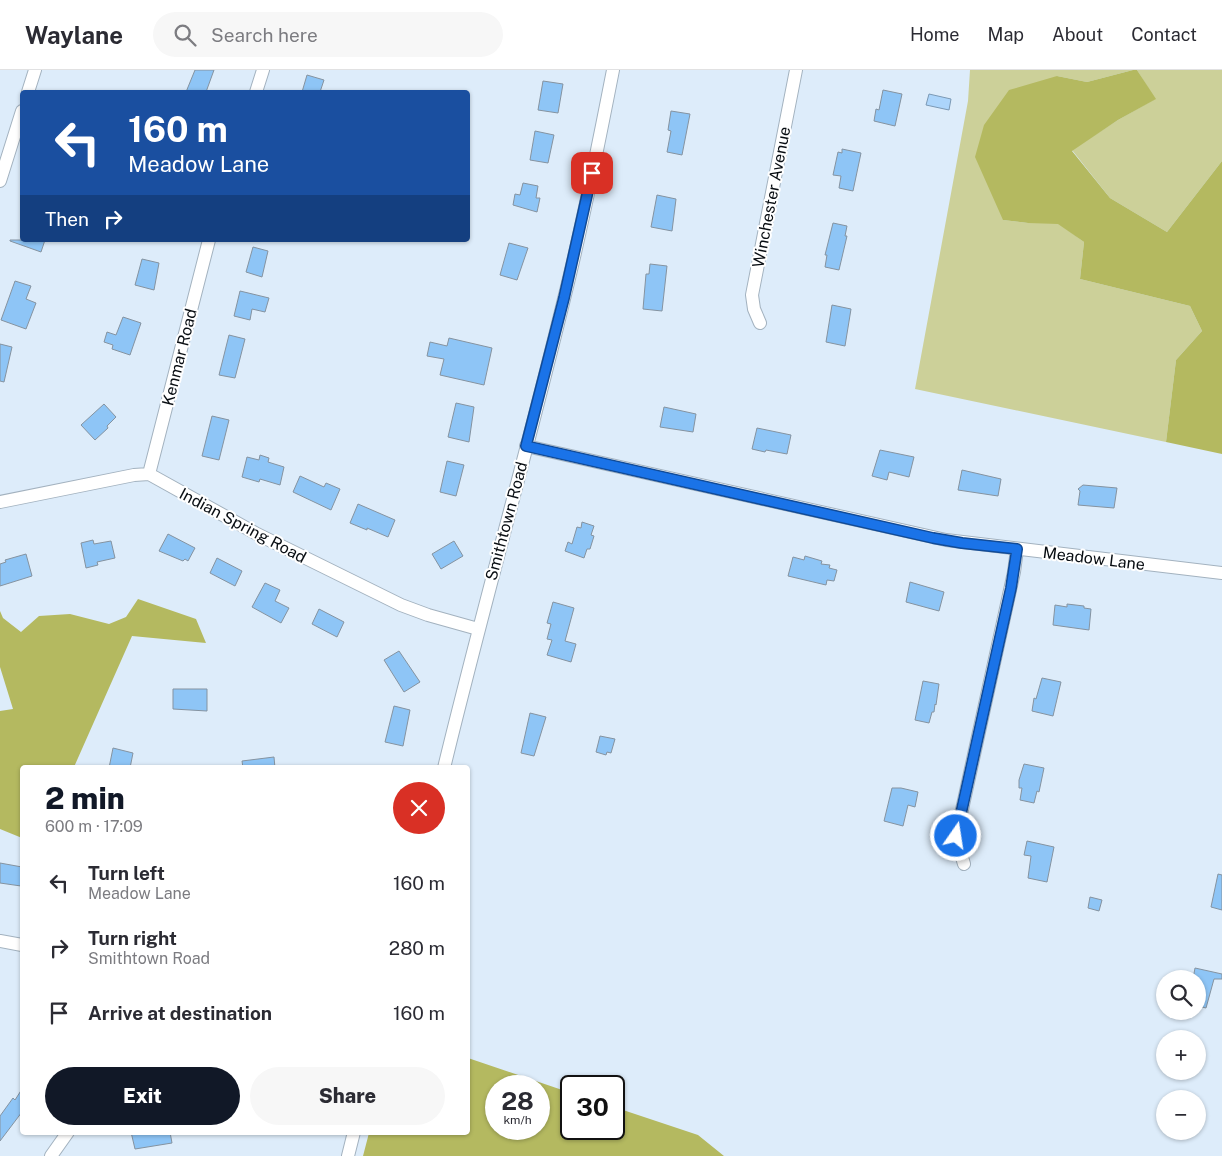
<!DOCTYPE html>
<meta charset="utf-8">
<style>
body{margin:0;font-family:"Public Sans",sans-serif;background:#f7f7f7;color:#2b2b33;height:100vh;display:flex;flex-direction:column;font-size:19px;white-space:nowrap}
*{box-sizing:border-box;margin:0}
p{font-size:16px;color:#7c7c81}
.icon{flex:none;width:28px;height:28px;fill:none;stroke:currentColor;stroke-width:2;stroke-linecap:round;stroke-linejoin:round}
.map{position:relative;flex:1;overflow:hidden}
.sheet{position:absolute;left:20px;top:695px;width:450px;height:370px;display:flex;flex-direction:column;background:#fff;border-radius:5px;box-shadow:0 1px 4px #0004}
.sheet>*{flex:none}
.banner{position:absolute;left:20px;top:20px;width:450px;height:152px;border-radius:5px;box-shadow:0 1px 4px #0004;background:#1a4fa0;color:#fff;overflow:hidden}
.fabs{position:absolute;left:1156px;top:900px;display:grid;gap:10px}
.fabs a{display:grid;place-items:center;width:50px;height:50px;border-radius:50%;background:#fff;box-shadow:0 1px 4px #0004;font-size:25px}
.speed{position:absolute;left:485px;top:1005px;display:flex;gap:10px;font-size:25px;font-weight:700;text-align:center}
.speed>*{display:grid;place-content:center;width:65px;height:65px;border-radius:50%;background:#fff;box-shadow:0 1px 4px #0004;line-height:1}
.speed small{font-size:12px;font-weight:400}
.speed .limit{border:2px solid #111;border-radius:8px;background:#fff;color:#111}
.pin{position:absolute;display:grid;place-items:center;width:42px;height:42px;color:#fff;margin:-21px;border-radius:10px;box-shadow:0 2px 8px #0006}
.me{position:absolute;width:55px;margin:-28px;rotate:13deg;stroke-linejoin:round;filter:drop-shadow(0 0 4px #0008)}
.turn{display:flex;align-items:center;gap:18px;height:105px;padding:0 25px;font-size:22px}
.turn .icon{width:65px;height:65px;stroke-width:2.5}
.turn b{display:block;font-size:35px;line-height:42px}
.then{display:flex;align-items:center;height:48px;padding:0 25px;background:#0003;gap:10px;font-size:19px}
.round{display:grid;place-items:center;flex:none;width:52px;height:52px;border-radius:26px;background:#f7f7f7}
.headline{display:flex;align-items:center;justify-content:space-between;height:85px;padding:0 25px}
h1{font-size:30px;font-weight:800;line-height:38px;color:#111827}
.action{display:flex;gap:10px;margin-top:auto;padding:10px 25px}
.action a{flex:1;height:58px;border-radius:30px;background:#111827;color:#fff;font-size:20px;font-weight:800;line-height:58px;text-align:center}
.action a+a{background:#f7f7f7;color:#2b2b33}
ul{padding:0;list-style:none}
li{display:flex;align-items:center;gap:15px;height:65px;padding:0 25px}
li div{flex:1}
li b{display:block;font-size:19px}
li em{font-style:normal}
header{display:flex;align-items:center;gap:30px;box-sizing:border-box;height:70px;padding:0 25px;background:#fff;border-bottom:1px solid #e1e1e2}
header strong{font-size:24px}
nav{display:flex;gap:28px;margin-inline-start:auto;font-size:18px}
.search{width:350px;height:45px;background:#f7f7f7;display:flex;align-items:center;gap:12px;box-sizing:border-box;padding:0 18px;border-radius:28px;color:#7c7c81;font-size:19px}
.map>svg:first-child{display:block}
</style>
<header>
<strong>Waylane</strong>
<div class="search"><svg class="icon" aria-label="search" viewBox="0 0 24 24"><circle cx="10" cy="10" r="6"/><path d="M15 15l6 6"/></svg>Search here</div>
<nav><a>Home</a><a>Map</a><a>About</a><a>Contact</a></nav>
</header>
<div class="map">
<svg width="1222" height="1086" viewBox="0 0 1222 1086">
<rect width="100%" height="100%" fill="#ddecfa"/>
<path fill="#ccd099" d="M970 0H1133L1087 12 1057 6 1003 150 1028 153H1058L1084 172 1080 209 1190 236 1202 261 1176 290 1166 372 915 319 968 31Z
M1137 0H1222V91L1167 162 1110 128 1072 80 1118 50 1155 29Z"/>
<path fill="#b4b960" fill-rule="evenodd" d="M1133 0H1137L1156 29 1118 50 1072 81 1110 128 1167 162 1222 91V384L1166 372 1176 290 1202 261 1190 236 1080 209 1084 172 1058 154 1028 153 1003 150 975 87 984 55 1009 20 1057 6 1087 12Z
M138 529 196 549 206 573 132 566 74 697 22 698V768L0 759V641L13 639 0 597V541L3 548 21 562 39 546 70 544 109 554 126 547Z
M468 988 571 1023V1059H614V1037L698 1065 724 1086H363L369 1063 468 1062ZM496 1016H539V1059H496Z"/>
<path fill="#acd5fb" stroke="#7b99b5" d="M929 24 951 29 949 40 926 35Z"/>
<path fill="#8ec5f6" stroke="#8593a0" d="M195 0H214L206 22H186Z
M307 5 324 10 320 22H302Z
M543 11 563 14 558 43 538 40Z
M883 20 902 24 895 56 874 51 876 39 879 40Z
M671 41 690 44 682 85 667 82 671 61 668 60Z
M535 61 554 65 548 93 530 90Z
M842 79 861 83 853 121 839 118 841 106 833 105 838 82 842 83Z
M523 113 538 116 536 128H540L537 142 513 135 515 124 520 125Z
M657 125 676 129 672 161 651 157Z
M833 153 847 156 845 166H847L839 200 825 197 827 185H825Z
M10 170H45L41 182 10 171Z
M509 173 528 178 517 210 500 205Z
M253 177 268 181 262 207 246 202Z
M142 189 159 193 154 220 135 215Z
M650 194 667 196 662 241 643 239 646 204H649Z
M15 211 31 216 26 229 36 233 26 259 1 250Z
M240 221 269 228 265 242 252 239 250 250 234 246Z
M832 235 851 239 845 276 826 272Z
M123 247 141 253 130 285 112 279 113 275 104 272 107 262 116 265Z
M229 265 245 269 235 308 219 305Z
M449 268 492 278 484 315 440 305 444 289 427 286 430 272 447 276Z
M0 274 12 277 4 312 0 311Z
M456 333 474 337 469 372 448 367Z
M104 334 116 347 107 356 108 358 95 370 81 355Z
M664 337 696 344 693 362 660 357Z
M212 346 229 350 219 390 202 386Z
M757 358 791 365 787 384 766 380 765 382 752 379Z
M880 380 914 387 909 407 889 402 887 410 872 406Z
M260 385 269 388 268 392 284 397 280 415 260 409 259 412 242 407 247 387 259 390Z
M447 391 464 395 456 426 440 422Z
M962 400 1001 409 998 426 958 420Z
M300 406 324 417 326 413 340 419 331 440 293 422Z
M1083 415 1117 418 1114 438 1078 435 1080 421 1078 419Z
M358 434 395 450 388 467 367 458V460L350 453Z
M582 452 594 456 591 465 594 466 590 479H587L584 488 565 481 568 472 572 474 577 457 581 458Z
M168 464 195 478 188 491 185 489 183 491 159 481Z
M93 470 94 474 111 471 115 488 97 492 98 495 86 498 81 473Z
M454 471 463 486 441 499 432 484Z
M26 484 32 506 0 516V494L6 492 5 490Z
M805 486 822 491 821 494 830 495 829 498 837 500 834 511 827 510 826 515 788 506 793 487 804 490Z
M217 488 242 501 235 516 210 503Z
M910 512 944 522 939 541 906 532Z
M265 513 280 520 275 531 289 538 281 553 252 537Z
M553 532 574 538 565 571 576 574 571 592 547 585 552 570 547 569 551 554 547 553Z
M1067 534 1084 536V538L1091 539 1089 560 1053 555 1055 535 1067 537Z
M319 539 344 552 337 567 312 554Z
M399 581 420 612 404 622 384 590Z
M1042 608 1061 612 1053 646 1032 641 1034 628 1036 629Z
M923 611 939 614 936 635 935 634 934 642H932L929 653 915 650Z
M173 619H207V641L173 639Z
M394 636 410 640 403 676 385 672Z
M530 643 546 647 534 686 521 683Z
M600 666 615 669 611 683 607 682 606 685 596 682Z
M113 678 133 683 130 698H109Z
M274 687 275 698H243L242 691Z
M1024 694 1044 698 1039 722 1037 721 1034 733 1020 730 1022 718H1019V710Z
M892 718H901L918 722 915 737 908 735 903 756 884 751Z
M1027 771 1054 777 1047 812 1028 808 1031 786 1024 785Z
M0 793 22 797 21 816 0 813Z
M1218 804 1222 805V840L1211 837Z
M1090 827 1102 830 1099 841 1088 838Z
M1195 898 1222 904V909H1214L1206 938 1198 936V909H1193Z
M22 1019V1042L0 1071V1046L13 1028 15 1030Z
M131 1062H170L172 1073 135 1079Z"/>
<g fill="none" stroke-linecap="round" stroke-linejoin="round">
<g stroke="#a3b2bf" stroke-width="14">
<path id="minor" d="M28 22 35 0
M256 22 263 0
M0 111 22 41
M760 253 754 239 752 225 796 0
M526 376 946 470 1222 503
M149 404 209 170
M0 432 134 405 149 404 257 464 401 535 428 545 478 559
M444 698C482 541 526 386 564 229 583 153 598 77 613 0
M964 794 956 767 1014 502 1017 479
M0 871 22 875
M51 1086 68 1062
M348 1086 354 1062"/>
</g>
<use href="#minor" stroke="#fff" stroke-width="12"/>
</g>
<g fill="none" stroke-linecap="round" stroke-linejoin="round">
<g stroke="#114b97" stroke-width="12">
<path id="route" d="M592 103 564 228 526 376 933 468 962 473 1017 479 1011 518 956 766"/>
</g>
<use href="#route" stroke="#1a73e8" stroke-width="9"/>
</g>
<g text-anchor="middle" stroke-width="4" stroke-linejoin="round" paint-order="stroke">
<g font-size="16" fill="#080d12" stroke="#fff">
<text transform="translate(771 127) rotate(-79)" y="6">Winchester Avenue</text>
<text transform="translate(179 287) rotate(-76)" y="6">Kenmar Road</text>
<text transform="translate(506 451) rotate(-75)" y="6">Smithtown Road</text>
<text transform="translate(243 455) rotate(28)" y="6">Indian Spring Road</text>
<text transform="translate(1094 488) rotate(7)" y="6">Meadow Lane</text>
</g>
</g>
</svg>
<div class="fabs">
<a><svg class="icon" aria-label="search" viewBox="0 0 24 24"><circle cx="10" cy="10" r="6"/><path d="M15 15l6 6"/></svg></a>
<a>+</a>
<a>−</a>
</div>
<div class="speed"><div>28<small>km/h</small></div><div class="limit">30</div></div>
<div class="pin" style="left:592px;top:103px;background:#d93025"><svg class="icon" aria-label="arrive" viewBox="0 0 24 24"><path d="M6 21V4h12l-3 4 3 4H6"/></svg></div>
<svg class="me" style="left:956px;top:766px" viewBox="-20 -20 40 40"><circle r="17" fill="#1a73e8" stroke="#fff" stroke-width="3"/><path d="M0-11L8 9 0 5-8 9z" fill="#fff"/></svg>
<div class="banner">
<div class="turn"><svg class="icon" aria-label="left" viewBox="0 0 24 24"><path d="M17 20v-9H6M10 6l-5 5 5 5"/></svg><div><b>160 m</b>Meadow Lane</div></div>
<div class="then">Then<svg class="icon" aria-label="right" viewBox="0 0 24 24"><path d="M7 20v-9h11M14 6l5 5-5 5"/></svg></div>
</div>
<section class="sheet">
<div class="headline"><div><h1>2 min</h1><p>600 m · 17:09</p></div><a class="round" style="background:#d93025;color:#fff"><svg class="icon" aria-label="close" viewBox="0 0 24 24"><path d="M6 6l12 12M18 6L6 18"/></svg></a></div>
<ul>
<li><svg class="icon" aria-label="left" viewBox="0 0 24 24"><path d="M17 20v-9H6M10 6l-5 5 5 5"/></svg><div><b>Turn left</b><p>Meadow Lane</p></div><em>160 m</em></li>
<li><svg class="icon" aria-label="right" viewBox="0 0 24 24"><path d="M7 20v-9h11M14 6l5 5-5 5"/></svg><div><b>Turn right</b><p>Smithtown Road</p></div><em>280 m</em></li>
<li><svg class="icon" aria-label="arrive" viewBox="0 0 24 24"><path d="M6 21V4h12l-3 4 3 4H6"/></svg><div><b>Arrive at destination</b></div><em>160 m</em></li>
</ul>
<div class="action"><a>Exit</a><a>Share</a></div>
</section>
</div>
